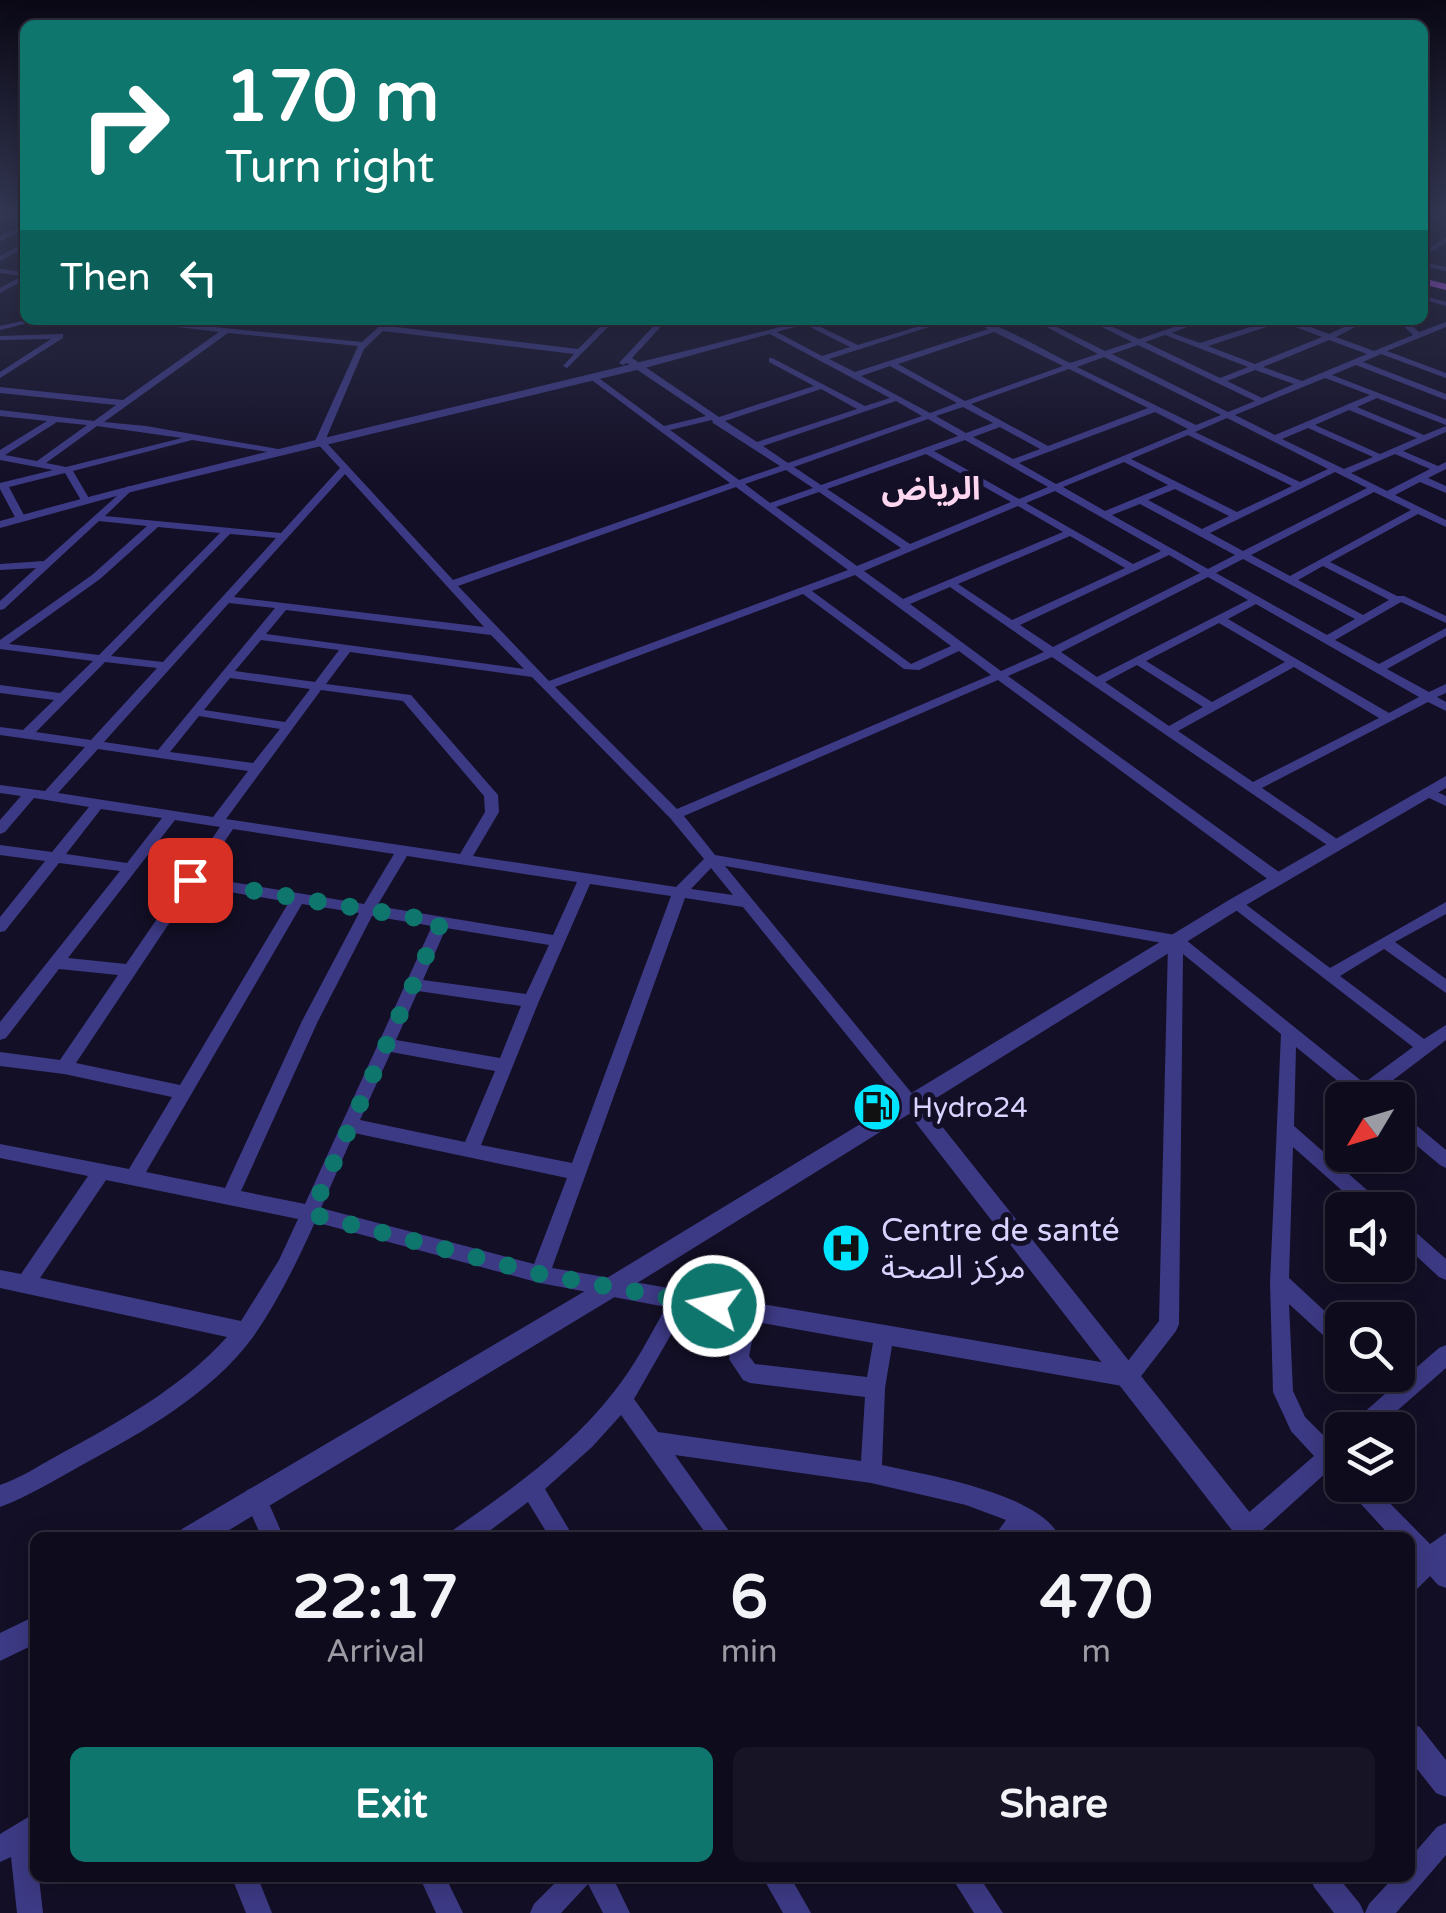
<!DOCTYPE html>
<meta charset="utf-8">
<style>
body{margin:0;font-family:"Varela Round","Noto Sans Arabic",sans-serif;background:#171425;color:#f1f3f6;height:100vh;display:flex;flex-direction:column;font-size:38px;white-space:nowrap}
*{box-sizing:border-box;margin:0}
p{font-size:32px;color:#9b9ba3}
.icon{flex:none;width:55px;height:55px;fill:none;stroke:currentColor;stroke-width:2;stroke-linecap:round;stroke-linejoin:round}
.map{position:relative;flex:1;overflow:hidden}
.details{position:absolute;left:30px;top:1532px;width:1385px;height:350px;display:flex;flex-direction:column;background:#0e0b1c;border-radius:15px;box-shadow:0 5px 25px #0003,0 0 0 2px #2e2b3b}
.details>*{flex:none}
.guide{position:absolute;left:20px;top:20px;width:1408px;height:305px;border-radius:15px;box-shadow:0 5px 25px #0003,0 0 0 2px #2e2b3b;background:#0f766e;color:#fff;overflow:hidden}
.needle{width:65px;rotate:232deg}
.buttons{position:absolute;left:1325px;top:1082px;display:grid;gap:20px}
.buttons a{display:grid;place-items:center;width:90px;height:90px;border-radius:15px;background:#0e0b1c;box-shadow:0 5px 25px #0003,0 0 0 2px #2e2b3b;font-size:50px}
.pin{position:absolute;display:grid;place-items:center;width:85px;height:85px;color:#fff;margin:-42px;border-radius:20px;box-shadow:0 5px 15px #0006}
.me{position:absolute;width:110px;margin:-55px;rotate:280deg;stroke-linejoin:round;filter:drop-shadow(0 0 8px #0008)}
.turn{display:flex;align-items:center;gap:35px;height:210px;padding:0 40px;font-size:45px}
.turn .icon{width:130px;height:130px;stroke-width:2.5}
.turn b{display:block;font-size:70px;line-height:85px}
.then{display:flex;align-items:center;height:95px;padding:0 40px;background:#0003;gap:20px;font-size:38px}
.eta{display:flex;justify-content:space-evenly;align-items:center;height:170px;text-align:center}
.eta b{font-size:60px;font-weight:800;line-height:70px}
.cta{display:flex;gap:20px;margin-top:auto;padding:20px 40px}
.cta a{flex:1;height:115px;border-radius:15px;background:#0f766e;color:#fff;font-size:40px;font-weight:800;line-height:115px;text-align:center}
.cta a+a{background:#171425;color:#f1f3f6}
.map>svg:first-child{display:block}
</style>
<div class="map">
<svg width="1446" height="1913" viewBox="0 0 1446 1913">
<rect width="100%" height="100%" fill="#130f26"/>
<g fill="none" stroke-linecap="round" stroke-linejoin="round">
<path fill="#3d3a85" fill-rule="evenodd" d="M0 214 25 216V220L0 217Z
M25 225V229L0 241V236Z
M1446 238V243L1422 257V252Z
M25 243V248L0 261V256Z
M1422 262 1446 267V271L1422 266Z
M0 269 25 272V280L0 293V288L22 276 0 273Z
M1422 295 1446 302V306L1422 299Z
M26 320H41L0 330V326Z
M118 320H145L362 342 386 320H394L388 326 578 349 607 320H615L567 368 563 366 574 354 383 331 364 349 325 441 453 580 730 483 589 378 596 376 664 426 706 416 627 363 623 365 619 363 659 320H667L632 358 719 417 814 386 769 362V358H772L865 406 890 398 766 332 773 330 822 356 850 347 804 324 806 320 858 345 939 320H951L829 359 855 372 988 329 972 320C995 320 1047 352 1070 363L1098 354 1033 320H1043L1105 351 1132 342 1088 320H1098L1107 324 1118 320H1129L1113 327 1139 339 1194 320H1205L1172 333 1200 343 1272 320H1292L1329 334 1355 322 1353 320H1361L1363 323 1336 337 1374 351 1413 335 1397 320H1406L1419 332 1446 322V327L1387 351 1446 373V378L1381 354 1363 362 1446 394V400L1356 365 1332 375 1446 419V425L1377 398 1357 407 1424 435 1446 426V432L1403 451 1438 466 1446 462V469L1428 478 1446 486V493L1420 482 1395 495 1446 520V527L1418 514 1330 562 1397 596H1404L1446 616V623L1401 602 1335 640 1379 664 1446 628V636L1387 669 1429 692 1446 684V693L1437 697 1446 702V711L1428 702 1262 788 1340 841 1342 844 1340 847H1330L1052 657 1008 676 1283 875 1285 879 1283 883H1273L998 680 684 816 715 855 1181 936 1364 1083 1413 1047 1228 904 1235 899 1240 900 1330 968 1446 902V914L1395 942 1446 979V993L1384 949 1340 976 1424 1039 1446 1025V1040L1376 1093 1381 1100H1361L1296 1047 1294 1126 1383 1204 1386 1210H1364L1293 1147 1289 1278 1342 1327V1348L1335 1346 1289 1304 1293 1391 1305 1417 1330 1442 1342 1435V1480L1335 1477 1328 1471 1255 1537H1239L1236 1529 1239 1521 1314 1456 1291 1431 1273 1392 1270 1282 1281 1034 1183 954 1179 1324 1176 1331 1135 1384 1128 1387 892 1346 885 1388 882 1465C926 1475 1041 1493 1060 1538H1032L1025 1532 1019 1538H993L1006 1520 966 1505 871 1483 675 1455 734 1538H709L621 1415 592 1447 545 1489 574 1538H550L528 1502 480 1538H450L453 1530C511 1490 569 1449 613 1393 634 1367 650 1336 666 1307L540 1283 315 1222C297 1262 278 1301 253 1337 211 1394 143 1432 82 1465 55 1480 29 1496 0 1507V1485C20 1478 37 1467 55 1457 117 1423 180 1389 227 1337L0 1288V1270L21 1274 88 1176 0 1158V1144L129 1169 172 1097 64 1074 0 1066V1052L60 1060 118 975 59 969 6 1038 0 1040V1022L120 871 59 863 5 931 0 932V917L45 861 0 855V845L52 852 89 807 34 798 5 832 0 834V820L21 796 0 793V785L45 791 85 747 0 735V727L23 730 54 700 0 693V685L60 693 93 661 0 649V640L92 575 147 526 99 521 4 609 0 610V601L36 568 0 570V564L44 561 128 486 131 487V491L105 516 281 533 340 468 315 441 358 346 228 333 104 422 146 426 278 449 281 450V454L192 440 73 471 90 500 88 502H82L65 473 9 487 26 519 17 521 0 489V483L53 470 0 460V450L47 421 0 416V410L94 421 116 405 0 393V387L123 400 219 332ZM1282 322 1322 337 1255 364 1208 346ZM994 332 1063 366 965 401 898 364ZM1165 335 1248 367 1220 378 1145 342ZM1329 340 1367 354 1302 381 1263 367ZM1138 345 1255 401 1228 412 1112 354ZM1104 357 1221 415 1196 425 1077 367ZM890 366 957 403 930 413 861 376ZM1069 369 1148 408 1048 446 971 404ZM1255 370 1294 384 1262 398 1227 381ZM1325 378 1370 395 1275 435 1235 415ZM821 389 857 409 757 442 725 421ZM896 401 922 416 788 463 763 446ZM963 407 993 423 966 433 936 416ZM1349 410 1417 438 1380 454 1315 425ZM1155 412 1188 429 1056 484 1019 463ZM1227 418 1328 469 1300 482 1195 432ZM928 419 958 436 821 485 794 467ZM712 420 713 423 780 466 739 480 670 430ZM57 422 87 425 37 461 5 455ZM97 426 182 438 66 467 46 463ZM1000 427 1040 449 1013 459 973 437ZM1308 428 1373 457 1344 469 1282 439ZM1188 435 1292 486 1237 512 1131 459ZM965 440 1048 487 1019 499 934 451ZM926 454 1011 502 910 544 827 489ZM1395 454 1430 469 1387 491 1351 473ZM1124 462 1168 485 1105 511 1063 487ZM786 470 813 488 770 503 745 484ZM1335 472 1367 488 1243 551 1210 533ZM345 474 484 627 234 597ZM736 487 848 570 549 681 458 586ZM1175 489 1229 516 1202 529 1148 500ZM1055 491 1161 551 1133 564 1026 503ZM819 492 901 548 857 566 776 507ZM1374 492 1411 510 1290 576 1251 555ZM1140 504 1235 555 1208 569 1112 515ZM1018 506 1063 532 903 599 864 571ZM158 527 220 533 99 655 9 644 100 579ZM230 534 276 538 163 662 111 656ZM1070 536 1125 568 1012 620 958 584ZM1169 555 1200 573 1053 647 1020 625ZM1243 559 1355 619 1327 635 1216 573ZM1323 566 1389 600 1363 615 1298 580ZM855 575 951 646 911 664 812 591ZM1208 577 1248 600 1097 677 1061 652ZM950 587 1044 652 1001 671 910 604ZM803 594 904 669 919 670 959 651 991 675 677 809 555 687ZM229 603 275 608 158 750 104 742ZM1256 604 1419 697 1389 713 1228 619ZM286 610 491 635 524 669 266 634ZM1219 623 1285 662 1212 702 1146 661ZM261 640 339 650 315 682 235 671ZM350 652 532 677 670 818 704 859 676 887 473 856 499 812 498 795 411 695 326 684ZM105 662 157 668 91 740 36 732ZM1137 665 1203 707 1169 726 1105 682ZM1294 667 1379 718 1253 782 1178 731ZM230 678 310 689 285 722 204 710ZM321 690 403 701 484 796 485 812 460 854 226 819ZM199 716 280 729 253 763 170 752ZM98 749 248 771 213 817 58 793ZM101 809 162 818 127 863 66 854ZM175 820 220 827 126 964 68 958ZM233 829 394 854 364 904 201 877ZM407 856 577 882 553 935 377 906ZM725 866 1168 944 1159 1321 1124 1366 552 1268 685 898 743 907 905 1107 911 1109 917 1107 919 1102ZM711 868 733 895 691 889ZM590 884 671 896 572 1163 481 1145 539 1001ZM194 886 289 902 180 1085 76 1063ZM302 904 359 913 302 1021 225 1188 146 1172ZM372 916 432 926 305 1204 241 1191 318 1021ZM446 928 549 945 526 994 423 980ZM418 991 521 1006 500 1058 396 1040ZM391 1052 495 1071 465 1142 360 1120ZM354 1133 567 1178 534 1264 321 1208ZM106 1180 298 1219 279 1260 241 1321 40 1278ZM685 1310 738 1319 729 1359 743 1380 750 1383 865 1397 861 1461 658 1432 634 1399ZM756 1322 873 1343 867 1377 755 1364 749 1356Z
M705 320H713L707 324 703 322Z
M63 334V338L0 378V372L51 339 0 340V336Z
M1428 788 1446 796V806L1423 795 1421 792 1423 789Z
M1398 1113 1404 1115 1446 1150V1168L1440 1165 1398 1130Z
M1398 1220 1404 1222 1446 1259V1280L1439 1277 1398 1239Z
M1446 1345V1368L1375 1430H1349L1352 1423 1386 1393 1374 1382 1371 1375H1396L1402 1380 1439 1348Z
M1346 1485H1372L1430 1544 1446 1533V1588L1438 1585 1430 1576 1418 1588 1410 1591V1564L1415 1560 1410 1555V1538H1392L1350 1492Z
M255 1487 263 1490 284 1538H262L244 1498 247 1490Z
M35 1813V1878H39L43 1913H17L11 1857 0 1862V1834Z
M1446 1823V1855L1396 1913H1365L1369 1904 1393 1878H1410V1858L1437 1827Z
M232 1878H258L272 1913H246Z
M420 1878H446L463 1913H436Z
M560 1878H613L630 1913H603L588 1884 561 1913H530L534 1904Z
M763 1878H791L811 1913H783Z
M952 1878H980L1003 1913H974Z
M1310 1878H1339L1360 1904 1364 1913H1334L1314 1887Z"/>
<path fill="#3d3a85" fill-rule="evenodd" d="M807 320H821L641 369 131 492 0 528V521C267 447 539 390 807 320Z
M1446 776V788L1241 908 925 1105 1263 1529 1266 1538H1238L909 1114 618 1295 216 1538H179L182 1529 602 1281 1229 900Z
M35 1616V1644L0 1661V1633Z
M1410 1723 1420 1727 1446 1760V1797L1436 1793 1410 1760Z"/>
<path fill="#c25bff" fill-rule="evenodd" d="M1422 278 1446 284V290L1422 284Z"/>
</g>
<linearGradient id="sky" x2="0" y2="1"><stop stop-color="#0a0815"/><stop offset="0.44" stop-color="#333752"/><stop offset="1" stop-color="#333752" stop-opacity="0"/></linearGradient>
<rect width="1446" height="482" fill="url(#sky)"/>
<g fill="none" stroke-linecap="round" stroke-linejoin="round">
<path stroke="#0f766e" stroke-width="18" stroke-dasharray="0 32.4" d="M190 880 441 922 311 1214 540 1274 714 1306"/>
</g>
<defs>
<g id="fuel-disc" transform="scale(2.5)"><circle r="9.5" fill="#00e5ff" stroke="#130f26"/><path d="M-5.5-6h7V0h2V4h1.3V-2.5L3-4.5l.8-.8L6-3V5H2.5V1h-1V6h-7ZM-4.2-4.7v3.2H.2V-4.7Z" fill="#111"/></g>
<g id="hospital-disc" transform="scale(2.5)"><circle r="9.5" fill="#00e5ff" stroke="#130f26"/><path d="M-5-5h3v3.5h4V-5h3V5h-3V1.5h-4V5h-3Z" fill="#111"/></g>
</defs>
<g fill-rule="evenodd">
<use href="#fuel-disc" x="877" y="1107"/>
<use href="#hospital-disc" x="846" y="1248"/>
</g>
<g text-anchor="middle" stroke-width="10" stroke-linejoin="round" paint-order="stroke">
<g font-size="28" fill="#d9d4ff" stroke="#130f26" text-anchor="start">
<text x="912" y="1117">Hydro24</text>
</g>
<g font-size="32" font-weight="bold" fill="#ffd6f0" stroke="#130f26">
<text x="931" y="499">الرياض</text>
</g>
<g font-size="32" fill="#d9d4ff" stroke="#130f26" text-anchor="start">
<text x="881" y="1241">Centre de santé<tspan x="881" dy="37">مركز الصحة</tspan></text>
</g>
</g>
</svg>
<div class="buttons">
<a><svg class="needle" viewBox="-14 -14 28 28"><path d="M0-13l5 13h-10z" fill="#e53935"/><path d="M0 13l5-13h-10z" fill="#9b9ba3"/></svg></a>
<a><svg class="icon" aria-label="sound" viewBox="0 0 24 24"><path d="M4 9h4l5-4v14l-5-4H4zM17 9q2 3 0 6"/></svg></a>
<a><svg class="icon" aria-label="search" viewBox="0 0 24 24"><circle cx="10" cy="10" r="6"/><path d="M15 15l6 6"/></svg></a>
<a><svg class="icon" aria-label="layers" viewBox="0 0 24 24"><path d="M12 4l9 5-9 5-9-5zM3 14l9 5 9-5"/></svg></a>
</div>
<div class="pin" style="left:190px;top:880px;background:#d93025"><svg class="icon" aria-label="arrive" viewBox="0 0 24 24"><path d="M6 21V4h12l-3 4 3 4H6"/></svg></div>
<svg class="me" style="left:714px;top:1306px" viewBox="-20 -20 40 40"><circle r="17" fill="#0f766e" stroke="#fff" stroke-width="3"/><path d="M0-11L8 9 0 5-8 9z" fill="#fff"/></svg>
<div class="guide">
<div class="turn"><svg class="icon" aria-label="right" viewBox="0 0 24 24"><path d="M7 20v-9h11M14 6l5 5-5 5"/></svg><div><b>170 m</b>Turn right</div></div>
<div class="then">Then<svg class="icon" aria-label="left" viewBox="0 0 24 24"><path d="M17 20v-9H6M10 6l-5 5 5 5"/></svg></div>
</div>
<section class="details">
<div class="eta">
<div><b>22:17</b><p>Arrival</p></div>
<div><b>6</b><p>min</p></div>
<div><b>470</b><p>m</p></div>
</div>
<div class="cta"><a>Exit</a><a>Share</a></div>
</section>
</div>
